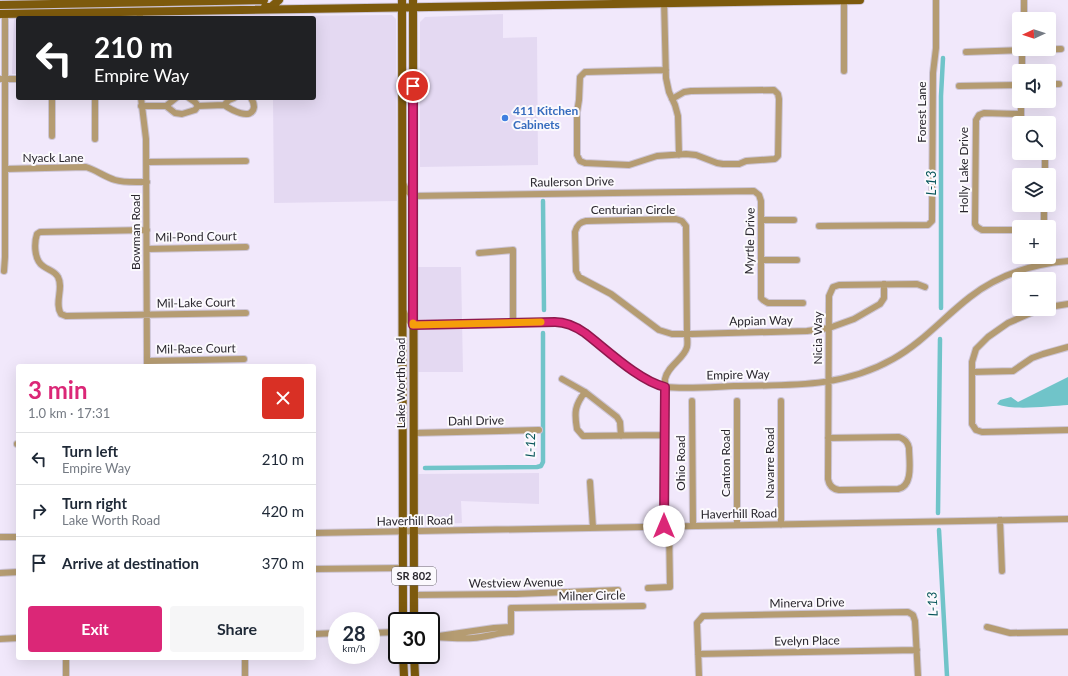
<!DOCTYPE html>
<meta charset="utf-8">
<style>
body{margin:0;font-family:Lato,sans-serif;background:#f6f6f7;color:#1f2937;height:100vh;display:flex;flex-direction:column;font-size:15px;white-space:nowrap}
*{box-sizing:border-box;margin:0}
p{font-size:13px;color:#747a83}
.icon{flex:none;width:22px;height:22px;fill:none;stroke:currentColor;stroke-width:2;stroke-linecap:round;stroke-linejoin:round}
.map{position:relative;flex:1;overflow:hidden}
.drawer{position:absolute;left:16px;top:364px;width:300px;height:296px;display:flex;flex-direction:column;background:#fff;border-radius:4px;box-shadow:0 4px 16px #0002}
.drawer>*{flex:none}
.banner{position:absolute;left:16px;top:16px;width:300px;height:84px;border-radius:4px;box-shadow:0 4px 16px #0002;background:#202124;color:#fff;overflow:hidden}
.needle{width:26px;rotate:267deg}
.controls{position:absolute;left:1012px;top:12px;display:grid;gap:8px}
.controls a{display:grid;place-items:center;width:44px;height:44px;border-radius:4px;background:#fff;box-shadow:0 4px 16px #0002;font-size:20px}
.speed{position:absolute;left:328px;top:612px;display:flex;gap:8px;font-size:20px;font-weight:700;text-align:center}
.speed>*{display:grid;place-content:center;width:52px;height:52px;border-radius:50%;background:#fff;box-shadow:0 4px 16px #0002;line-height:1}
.speed small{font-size:10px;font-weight:400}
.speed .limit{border:2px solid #111;border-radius:6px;background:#fff;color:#111}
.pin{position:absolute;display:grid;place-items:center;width:34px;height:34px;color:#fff;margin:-17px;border:2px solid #fff;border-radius:50%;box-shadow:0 1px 4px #0007}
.me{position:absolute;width:44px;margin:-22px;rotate:0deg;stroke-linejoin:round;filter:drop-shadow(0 0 3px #0008)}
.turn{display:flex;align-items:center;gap:14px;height:84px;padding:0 12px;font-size:18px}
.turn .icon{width:52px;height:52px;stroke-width:2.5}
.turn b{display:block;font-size:28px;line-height:34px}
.round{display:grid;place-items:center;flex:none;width:42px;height:42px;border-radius:4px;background:#f6f6f7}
.overview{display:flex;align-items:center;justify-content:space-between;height:68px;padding:0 12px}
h1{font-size:24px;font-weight:700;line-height:30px;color:#db2777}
.action{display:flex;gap:8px;margin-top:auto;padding:8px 12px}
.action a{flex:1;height:46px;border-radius:4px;background:#db2777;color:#fff;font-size:16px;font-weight:700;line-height:46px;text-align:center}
.action a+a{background:#f6f6f7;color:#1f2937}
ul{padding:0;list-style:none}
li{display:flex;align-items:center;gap:12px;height:52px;padding:0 12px;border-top:1px solid #e0e1e3}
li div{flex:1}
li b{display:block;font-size:15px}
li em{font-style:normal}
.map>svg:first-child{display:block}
</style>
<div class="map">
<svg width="1068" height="676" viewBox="0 0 1068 676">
<rect width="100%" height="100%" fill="#f1e8fb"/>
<path fill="#e4d9f2" d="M270 13V18H18V74H12L14 18Z
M503 14V38L537 37 538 165 420 167V22L425 17Z
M392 15 396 19 397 201 274 203 273 98H314V18H273V16Z
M417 267H461L463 372H418Z
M539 473V504L461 501 462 523 419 525 418 474Z"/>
<path fill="#70c4c9" d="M1068 377V405C1050 406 1012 411 997 404L1000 400 1011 397 1018 402Z"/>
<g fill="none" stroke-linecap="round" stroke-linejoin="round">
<path stroke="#70c4c9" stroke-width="4.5" d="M543 201 544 310
M941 308V96L943 58
M425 468 537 467 541 466 543 462V333
M938 513 940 339
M939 530 947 676"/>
<g stroke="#cdc5d6" stroke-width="8">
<path id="minor" d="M664 0 666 78 669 92 675 105 678 116 679 155
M139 18 141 12
M1024 19V0
M966 52 1061 49
M666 70 585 72 580 77 579 100 577 112V155L580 161 585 163 629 165 657 156 686 154 696 155 717 163 723 164H739L746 161 775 159 778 156 779 99 778 94 774 90 691 91 684 92 672 99
M844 71V0
M1022 71V49
M0 79H18
M1049 84H1059
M959 86 1019 85
M52 98V136
M141 98 146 139 147 366
M189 98 195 102 198 106
M224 105 229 100 234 98
M141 106H166L175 113 182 114 195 110 198 106
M166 106 176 98
M198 106 224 105C230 109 252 122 254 107 254 103 253 101 251 98
M1021 123V101
M95 139V98
M147 162 246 161
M5 169 86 167C96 170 105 177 115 180 125 183 136 182 147 182
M1045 175V153
M403 183 407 191 413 196 754 191 759 195 761 201V298L763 300 768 303H803
M761 220H794
M819 226 928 225 932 221 933 73 936 48V0
M1042 227 1044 222V205
M147 230 40 232 37 234C34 243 34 260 43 266 48 270 55 271 58 277 64 288 54 303 61 314L66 316 246 313
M1019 230H982L977 227 975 224 976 120 979 115 984 113 1021 114
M147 249 246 247
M479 253 513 250V322
M761 260H797
M4 271 5 257V14
M1049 307 1068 304
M1040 309 1008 323 988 337 976 349 972 362V424L976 430 982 432 1068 430
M404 312 407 319 413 325 555 322C566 322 575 326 585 333 606 349 639 381 665 387 687 389 711 387 734 386 790 385 842 388 893 359 922 343 944 317 970 297 998 275 1033 264 1068 261
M147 361 244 359
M972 372 1013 371 1032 358 1043 354 1068 347
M562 379 585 392 617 417 620 422 621 436
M585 392C575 405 574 412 577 429L583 436 665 435
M692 401 693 526
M781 401V525
M414 433 539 430
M828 438 899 437C905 439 908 442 909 448 909 460 914 486 898 489L839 490C832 489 829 485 828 479L829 296 833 287 839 285 917 284 925 287
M17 444H18
M590 482 593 528
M1000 520 1002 571
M737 525V401
M665 527V379C668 365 684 359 687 347 688 343 687 338 687 334L686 226 682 221 676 219 586 221C580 222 577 225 575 232L576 271 579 277 611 294 659 330 672 334H692L807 331 829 328 854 319 880 304 884 298V284
M314 533 1068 519
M0 537H18
M314 569 404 568
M0 573 18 572
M648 588 670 587 669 526
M414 595 516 594 618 590
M987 627 1010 633 1068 632
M371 633 397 632
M314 634 337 633
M439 636 494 628 511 627
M431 637C445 637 459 639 473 638 486 637 498 633 511 632V608L643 606
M0 639 18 638
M698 654 917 650
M66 658V676
M245 658V676
M699 676 697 623 703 616 908 612 913 615 915 621 918 676"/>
</g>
<g stroke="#cdc5d6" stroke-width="10">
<path id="major" d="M402 0 403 621
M413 0 414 621
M0 5 264 0
M265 7H271L279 0
M0 14 860 0
M403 655 404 676
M414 655 415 676"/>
</g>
<use href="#minor" stroke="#b59c72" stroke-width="6"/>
<use href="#major" stroke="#7d5a0d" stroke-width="8"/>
</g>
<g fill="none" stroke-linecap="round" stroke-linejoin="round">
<g stroke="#8e194d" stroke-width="10">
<path id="route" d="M413 86V325L555 322C566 322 575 326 585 333 606 349 639 381 665 387L664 526"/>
</g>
<use href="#route" stroke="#db2777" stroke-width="7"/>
<path stroke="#f59e0b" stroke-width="7" d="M413 323V325L541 322"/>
</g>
<circle fill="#3f7fe0" stroke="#fbf9fd" stroke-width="1.5" cx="505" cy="118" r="4"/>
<g text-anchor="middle" stroke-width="4" stroke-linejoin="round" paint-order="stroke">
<rect fill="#fbf9fd" stroke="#68656b" stroke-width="1" x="392" y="567" width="44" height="18" rx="3"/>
<g font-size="11" font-weight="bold" fill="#29262d">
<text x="414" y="580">SR 802</text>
</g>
<g font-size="12" font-weight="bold" fill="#366cbe" stroke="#fbf9fd" text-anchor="start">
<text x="513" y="115">411 Kitchen<tspan x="513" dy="14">Cabinets</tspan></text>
</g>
<g font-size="12" fill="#29262d" stroke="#fbf9fd">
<text transform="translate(922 112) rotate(-90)" y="4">Forest Lane</text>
<text x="53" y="162">Nyack Lane</text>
<text transform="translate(964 170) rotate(-90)" y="4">Holly Lake Drive</text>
<text transform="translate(572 182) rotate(-1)" y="4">Raulerson Drive</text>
<text x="633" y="214">Centurian Circle</text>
<text transform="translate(136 232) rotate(-90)" y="4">Bowman Road</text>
<text transform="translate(196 237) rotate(-1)" y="4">Mil-Pond Court</text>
<text transform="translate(750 241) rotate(-89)" y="4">Myrtle Drive</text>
<text transform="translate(196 303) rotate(-1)" y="4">Mil-Lake Court</text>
<text transform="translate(761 321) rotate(-1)" y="4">Appian Way</text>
<text transform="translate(818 338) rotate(-90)" y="4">Nicia Way</text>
<text transform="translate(196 349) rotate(-1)" y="4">Mil-Race Court</text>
<text transform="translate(738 375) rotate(-1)" y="4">Empire Way</text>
<text transform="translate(401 383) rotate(-90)" y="4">Lake Worth Road</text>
<text transform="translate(476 421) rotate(-1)" y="4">Dahl Drive</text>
<text transform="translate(681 463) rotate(-90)" y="4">Ohio Road</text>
<text transform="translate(726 463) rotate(-90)" y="4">Canton Road</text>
<text transform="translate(770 463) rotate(-90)" y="4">Navarre Road</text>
<text transform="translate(739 514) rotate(-1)" y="4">Haverhill Road</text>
<text transform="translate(415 521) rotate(-1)" y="4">Haverhill Road</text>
<text transform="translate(516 583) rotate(-1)" y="4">Westview Avenue</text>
<text transform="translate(592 596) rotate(-1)" y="4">Milner Circle</text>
<text transform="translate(807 603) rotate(-1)" y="4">Minerva Drive</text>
<text transform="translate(807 641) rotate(-1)" y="4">Evelyn Place</text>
</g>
<g font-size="13" font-style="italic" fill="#065559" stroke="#fbf9fd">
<text transform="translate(931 183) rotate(-90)" y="5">L-13</text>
<text transform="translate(530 445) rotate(-89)" y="5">L-12</text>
<text transform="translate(932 604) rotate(-93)" y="5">L-13</text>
</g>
</g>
</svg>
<div class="controls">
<a><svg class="needle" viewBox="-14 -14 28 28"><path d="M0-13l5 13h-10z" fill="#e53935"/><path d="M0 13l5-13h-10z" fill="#747a83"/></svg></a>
<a><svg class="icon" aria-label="sound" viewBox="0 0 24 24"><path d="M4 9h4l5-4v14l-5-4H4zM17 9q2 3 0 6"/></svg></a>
<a><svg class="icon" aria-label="search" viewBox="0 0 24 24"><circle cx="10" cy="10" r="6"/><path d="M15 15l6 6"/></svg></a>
<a><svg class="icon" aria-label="layers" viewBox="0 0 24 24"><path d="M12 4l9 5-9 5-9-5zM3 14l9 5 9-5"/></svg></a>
<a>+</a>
<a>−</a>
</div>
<div class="speed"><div>28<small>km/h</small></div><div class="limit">30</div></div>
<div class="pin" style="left:413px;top:86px;background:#d93025"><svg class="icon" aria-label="arrive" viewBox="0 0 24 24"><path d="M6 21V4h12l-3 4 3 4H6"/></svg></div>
<svg class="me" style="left:664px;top:526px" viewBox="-20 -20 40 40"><circle r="19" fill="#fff"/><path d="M0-13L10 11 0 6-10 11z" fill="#db2777"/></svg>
<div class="banner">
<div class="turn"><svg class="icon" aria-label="left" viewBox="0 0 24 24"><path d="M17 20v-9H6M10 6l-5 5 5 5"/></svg><div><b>210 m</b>Empire Way</div></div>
</div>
<section class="drawer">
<div class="overview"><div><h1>3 min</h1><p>1.0 km · 17:31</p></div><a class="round" style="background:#d93025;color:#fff"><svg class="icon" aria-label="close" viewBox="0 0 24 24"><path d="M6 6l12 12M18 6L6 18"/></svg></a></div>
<ul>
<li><svg class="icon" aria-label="left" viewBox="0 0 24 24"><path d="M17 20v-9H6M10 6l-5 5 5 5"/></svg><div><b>Turn left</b><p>Empire Way</p></div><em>210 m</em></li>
<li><svg class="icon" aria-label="right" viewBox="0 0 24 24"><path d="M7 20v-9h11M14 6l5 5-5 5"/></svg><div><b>Turn right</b><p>Lake Worth Road</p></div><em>420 m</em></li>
<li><svg class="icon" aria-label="arrive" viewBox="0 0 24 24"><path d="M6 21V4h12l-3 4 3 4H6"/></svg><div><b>Arrive at destination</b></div><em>370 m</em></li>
</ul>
<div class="action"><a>Exit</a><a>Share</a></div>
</section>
</div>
